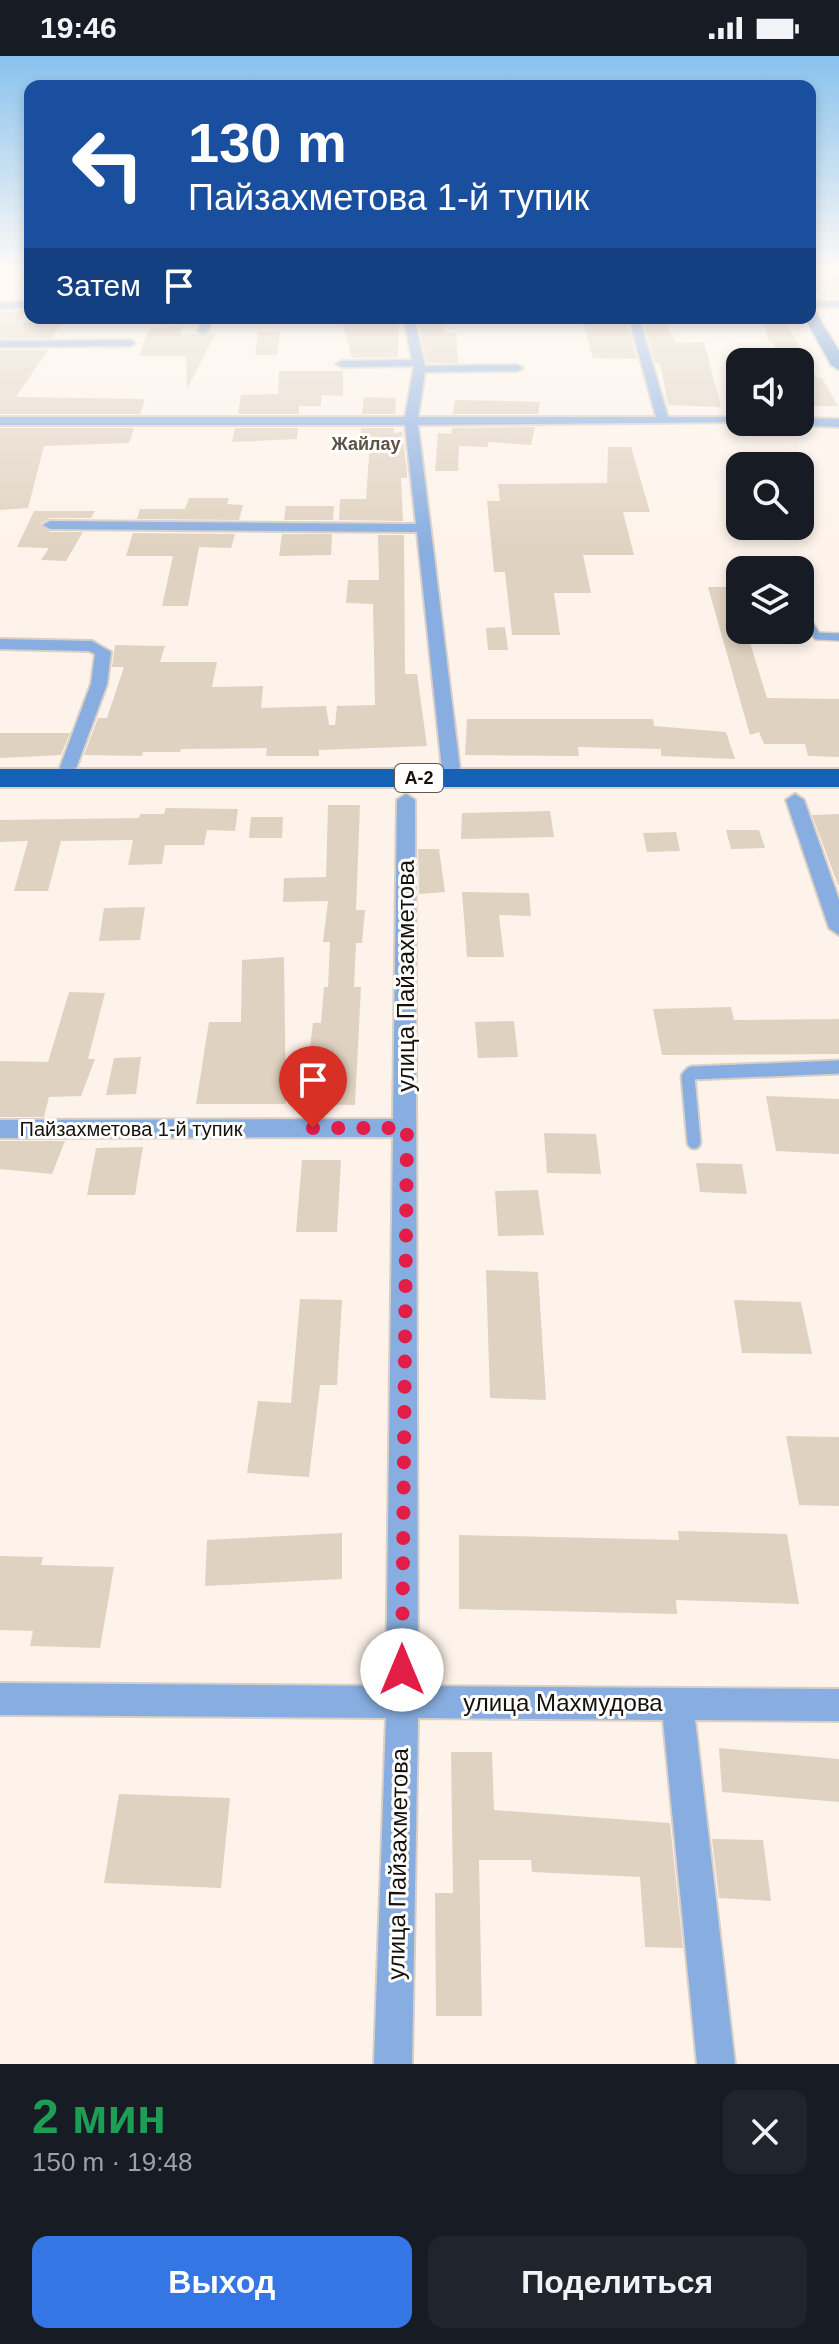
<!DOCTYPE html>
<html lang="ru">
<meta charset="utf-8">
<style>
body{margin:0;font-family:Helvetica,sans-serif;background:#20242c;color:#f1f3f6;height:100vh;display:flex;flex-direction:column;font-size:30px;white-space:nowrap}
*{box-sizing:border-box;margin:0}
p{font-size:26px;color:#9ea1a6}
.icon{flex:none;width:44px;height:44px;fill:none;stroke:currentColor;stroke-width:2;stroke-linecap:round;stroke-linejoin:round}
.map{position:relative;height:2008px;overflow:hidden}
.sheet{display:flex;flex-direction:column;background:#171b24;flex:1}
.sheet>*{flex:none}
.banner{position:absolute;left:24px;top:24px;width:792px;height:244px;border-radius:16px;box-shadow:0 4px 12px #0003;background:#1a4fa0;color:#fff;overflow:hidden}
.fabs{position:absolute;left:726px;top:292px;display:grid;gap:16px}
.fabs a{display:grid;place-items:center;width:88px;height:88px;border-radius:16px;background:#171b24;box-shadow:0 4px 12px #0003;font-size:40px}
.pin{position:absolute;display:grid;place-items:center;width:68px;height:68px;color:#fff;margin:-82px -34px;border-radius:50% 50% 50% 0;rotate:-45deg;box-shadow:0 0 8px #0007}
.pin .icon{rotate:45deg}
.me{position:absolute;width:88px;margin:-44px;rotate:0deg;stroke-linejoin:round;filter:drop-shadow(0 0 6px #0008)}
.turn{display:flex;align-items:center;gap:28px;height:168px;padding:0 32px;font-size:36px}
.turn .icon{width:104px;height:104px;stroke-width:2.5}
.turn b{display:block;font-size:56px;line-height:68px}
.then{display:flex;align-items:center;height:76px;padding:0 32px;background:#0003;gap:16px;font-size:30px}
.round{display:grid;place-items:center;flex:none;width:84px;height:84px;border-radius:16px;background:#20242c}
.overview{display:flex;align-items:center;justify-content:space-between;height:136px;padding:0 32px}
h1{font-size:48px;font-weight:600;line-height:60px;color:#1e9e55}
.cta{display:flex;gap:16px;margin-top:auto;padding:16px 32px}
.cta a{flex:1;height:92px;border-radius:16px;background:#3477e4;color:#fff;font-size:32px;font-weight:600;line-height:92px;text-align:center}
.cta a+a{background:#20242c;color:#f1f3f6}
.status{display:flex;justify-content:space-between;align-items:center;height:56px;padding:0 40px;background:#171b24;direction:ltr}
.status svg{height:22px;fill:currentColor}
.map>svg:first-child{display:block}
</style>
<div class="status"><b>19:46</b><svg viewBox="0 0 49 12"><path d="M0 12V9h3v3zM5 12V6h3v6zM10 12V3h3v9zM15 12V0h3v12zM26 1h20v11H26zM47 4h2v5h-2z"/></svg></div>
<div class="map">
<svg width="839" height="2008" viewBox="0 0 839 2008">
<rect width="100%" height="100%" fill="#fdf3ea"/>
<path fill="#e0d2c1" d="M810 217H839V242H820Z
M22 255 19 267H60L53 282H0V256Z
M341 262 399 264 398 301 352 302Z
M417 262H436L446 277H456L458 307H427Z
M582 262H626L637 303 593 302Z
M642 262H663L676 287 704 286 721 351 668 349 660 307H655Z
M763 262H783L817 322H822L838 350H800V306H784L773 287H769Z
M182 270 180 279 215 278 187 333 186 300H139L150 272Z
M258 276H280L277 299H255Z
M0 294H48L16 341 145 343 140 358H0Z
M279 315H343V340L321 339V350H299V358H238L241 339 278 338Z
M364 341 396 342 395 358H362Z
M455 344 511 345 540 346 538 358H453Z
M535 371 531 389 488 386V391L459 390 458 415H435L438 377 451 378 452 372Z
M0 372H134L129 387 44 390 28 452 0 454Z
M235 372H298L297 383 232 386Z
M361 372H394V377L402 376 407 415V422H401L403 465 339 464 340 443H366L370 385H360Z
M608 391H631L650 456H623L634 499H583L591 537H554L560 579H512L505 516H494L487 445H500L498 428 607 427Z
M189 442H229L227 448 243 449 239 464 137 463 140 453H185Z
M286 450H334L333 464H284Z
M34 455H95L91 462H50L40 468 50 476H83L66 505 41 504 49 492 17 491Z
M133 477 235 478 231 492 199 491 188 550H162L173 500H126Z
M282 478H332L331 499 279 500Z
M378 479H404L405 618H417L427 690 319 694V700H266L267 692 181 693 180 696H143L142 700 84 699 98 662H107L124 611H112L115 589 165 590 160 606H217L212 631 263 630 261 652 326 650 329 669H335L337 650 375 649 373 548 346 547 348 524H379Z
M708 531H740V574H746L767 642 839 643V701L808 700 805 688H764L759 676 750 679Z
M505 571 508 594H488L486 572Z
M467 663H653L654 670 726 676 735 703 661 700V693L578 691 579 700 465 699Z
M0 677H70L61 699 0 702Z
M328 749H360L356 854H365L362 887H356L354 931H361L355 1049 303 1048 313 967H321L324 931H328L330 886H323L328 845 283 846 284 822 326 821Z
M166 752 238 753 235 775 207 774 204 789H165L162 808 128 809 133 784 61 785 48 835H14L28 785 0 786V764L139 762 140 758H164Z
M550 755 554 781 461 783 462 757Z
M839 758V829H838L812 759Z
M251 761H283L282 782H249Z
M726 774H759L765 792 731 793Z
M676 776 680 795 647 796 643 777Z
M418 793H439L445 836 419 838Z
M462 836 529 837 531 860 499 859 504 901H467Z
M145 851 140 884 99 885 104 852Z
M284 901 286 1048H196L209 966H241L242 904Z
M69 936 105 937 88 1003H95L81 1040 49 1041 44 1061H0V1005L48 1006Z
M731 951 734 964 839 963V998L662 999 653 953Z
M514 965 518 1001 478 1002 475 966Z
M141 1001 136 1038 106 1039 114 1002Z
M766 1040 839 1043V1098L776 1095Z
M544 1077 596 1078 601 1118 547 1117Z
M0 1085H65L52 1118 0 1113Z
M143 1091 135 1139H87L96 1092Z
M302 1104H341L337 1176H296Z
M696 1107 742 1108 747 1138 700 1136Z
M538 1134 544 1179 498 1180 495 1135Z
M486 1214 538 1216 546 1344 490 1342Z
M300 1243 342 1244 337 1329H320L309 1421 247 1417 258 1345 291 1347Z
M734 1244 801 1246 812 1298 742 1297Z
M786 1380 839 1381V1450L799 1449Z
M678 1475 787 1478 799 1548 676 1544 677 1558 459 1553V1479L679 1484Z
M342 1477V1523L205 1530 207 1484Z
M0 1500 43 1501 41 1509 114 1511 100 1592 30 1590 33 1575 0 1574Z
M719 1692 839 1703V1746L722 1736Z
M451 1696H492L494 1754 670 1767 683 1892 645 1891 640 1821 532 1816 531 1804H479L482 1960H436L435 1837H453Z
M119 1738 230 1742 221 1832 104 1827Z
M712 1783 763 1784 771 1845 719 1842Z"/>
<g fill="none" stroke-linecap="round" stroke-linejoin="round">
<g stroke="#d8cfc6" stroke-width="10">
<path id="service-far1" d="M804 559 817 580 839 581"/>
</g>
<g stroke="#d8cfc6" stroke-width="17">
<path id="service" d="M694 1086 688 1021 692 1017 839 1011"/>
</g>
<g stroke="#d8cfc6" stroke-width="4">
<path id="minor" d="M30 245V251L0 253V247Z
M810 245H839V251H810Z
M203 262H213L208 275 203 278 198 275Z
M404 262H414L425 310 517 309 523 312 517 315 425 316 418 361H656L629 262H639L668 361H740V366H745L418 369 461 722 452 727 443 722 417 476 50 473 43 469 50 465 416 468 405 369H0V361H405L414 310 342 311 336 308 342 305 412 304Z
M0 285 130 284 135 287 130 290 0 291Z
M800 362 839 363V371L796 369 794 366H800Z
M0 583 92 585 111 596 107 628 71 726 65 727 56 722 91 628 95 598 89 595 0 593Z
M406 738 415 744 418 1630 839 1633V1665L695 1664 735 2008H697L663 1664 418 1662 412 2008H374L386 1662 0 1659V1627L386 1630 393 1081 0 1082V1064L393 1063 397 744Z
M795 738 804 744 839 844V879L829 872 786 744Z"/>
</g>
<g stroke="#d8cfc6" stroke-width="4">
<path id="secondary" d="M810 253 815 255 839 295V314L831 309 805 262H810Z"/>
</g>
<g stroke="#d8cfc6" stroke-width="4">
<path id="trunk" d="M0 713H839V731H0Z"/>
</g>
<use href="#service-far1" stroke="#88ade0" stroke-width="7"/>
<use href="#service" stroke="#88ade0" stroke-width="13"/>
<use href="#minor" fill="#88ade0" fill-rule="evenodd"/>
<use href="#secondary" fill="#5188d2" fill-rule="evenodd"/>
<use href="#trunk" fill="#1760b7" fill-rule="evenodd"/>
</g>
<linearGradient id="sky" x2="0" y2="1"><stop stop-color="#88c2ee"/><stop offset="0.43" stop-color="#fefaf6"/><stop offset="1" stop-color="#fefaf6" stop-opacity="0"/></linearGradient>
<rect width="839" height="494" fill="url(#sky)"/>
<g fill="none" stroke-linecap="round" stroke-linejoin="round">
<path stroke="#e11d48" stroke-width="14" stroke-dasharray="0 25.2" d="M313 1072H407L402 1614"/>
</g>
<g text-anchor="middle" stroke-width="6" stroke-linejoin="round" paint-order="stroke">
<g font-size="18" font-weight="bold" fill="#5e5043" stroke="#fff">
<text x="366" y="394">Жайлау</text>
</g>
<rect fill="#fff" stroke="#5c5854" stroke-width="2" x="395" y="708" width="48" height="28" rx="6"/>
<g font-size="18" font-weight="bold" fill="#16110b">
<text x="419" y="728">A-2</text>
</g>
<g font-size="20" fill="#16110b" stroke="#fff">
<text x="131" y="1080">Пайзахметова 1-й тупик</text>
</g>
<g font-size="24" fill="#16110b" stroke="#fff">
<text transform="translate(406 920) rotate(-90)" y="8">улица Пайзахметова</text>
<text x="563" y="1655">улица Махмудова</text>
<text transform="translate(398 1808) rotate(-89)" y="8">улица Пайзахметова</text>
</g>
</g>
</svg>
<div class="fabs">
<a><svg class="icon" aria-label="sound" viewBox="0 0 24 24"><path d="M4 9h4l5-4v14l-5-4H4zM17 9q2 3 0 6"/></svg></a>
<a><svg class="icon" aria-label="search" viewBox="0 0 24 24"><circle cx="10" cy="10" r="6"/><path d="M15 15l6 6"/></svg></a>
<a><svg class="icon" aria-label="layers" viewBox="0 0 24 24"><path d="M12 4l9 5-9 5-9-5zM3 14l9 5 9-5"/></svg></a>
</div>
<div class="pin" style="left:313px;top:1072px;background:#d93025"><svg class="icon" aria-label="arrive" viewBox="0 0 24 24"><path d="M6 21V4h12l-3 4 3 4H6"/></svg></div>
<svg class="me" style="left:402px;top:1614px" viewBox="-20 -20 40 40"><circle r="19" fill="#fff"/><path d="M0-13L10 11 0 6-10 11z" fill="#e11d48"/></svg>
<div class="banner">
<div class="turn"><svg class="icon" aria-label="left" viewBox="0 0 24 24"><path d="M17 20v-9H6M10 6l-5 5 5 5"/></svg><div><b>130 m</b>Пайзахметова 1-й тупик</div></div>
<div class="then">Затем<svg class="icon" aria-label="arrive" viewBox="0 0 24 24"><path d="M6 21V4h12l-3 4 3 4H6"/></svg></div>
</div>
</div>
<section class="sheet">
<div class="overview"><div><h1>2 мин</h1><p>150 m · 19:48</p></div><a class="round"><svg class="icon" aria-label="close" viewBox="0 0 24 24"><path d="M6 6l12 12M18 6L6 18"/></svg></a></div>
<div class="cta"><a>Выход</a><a>Поделиться</a></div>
</section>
